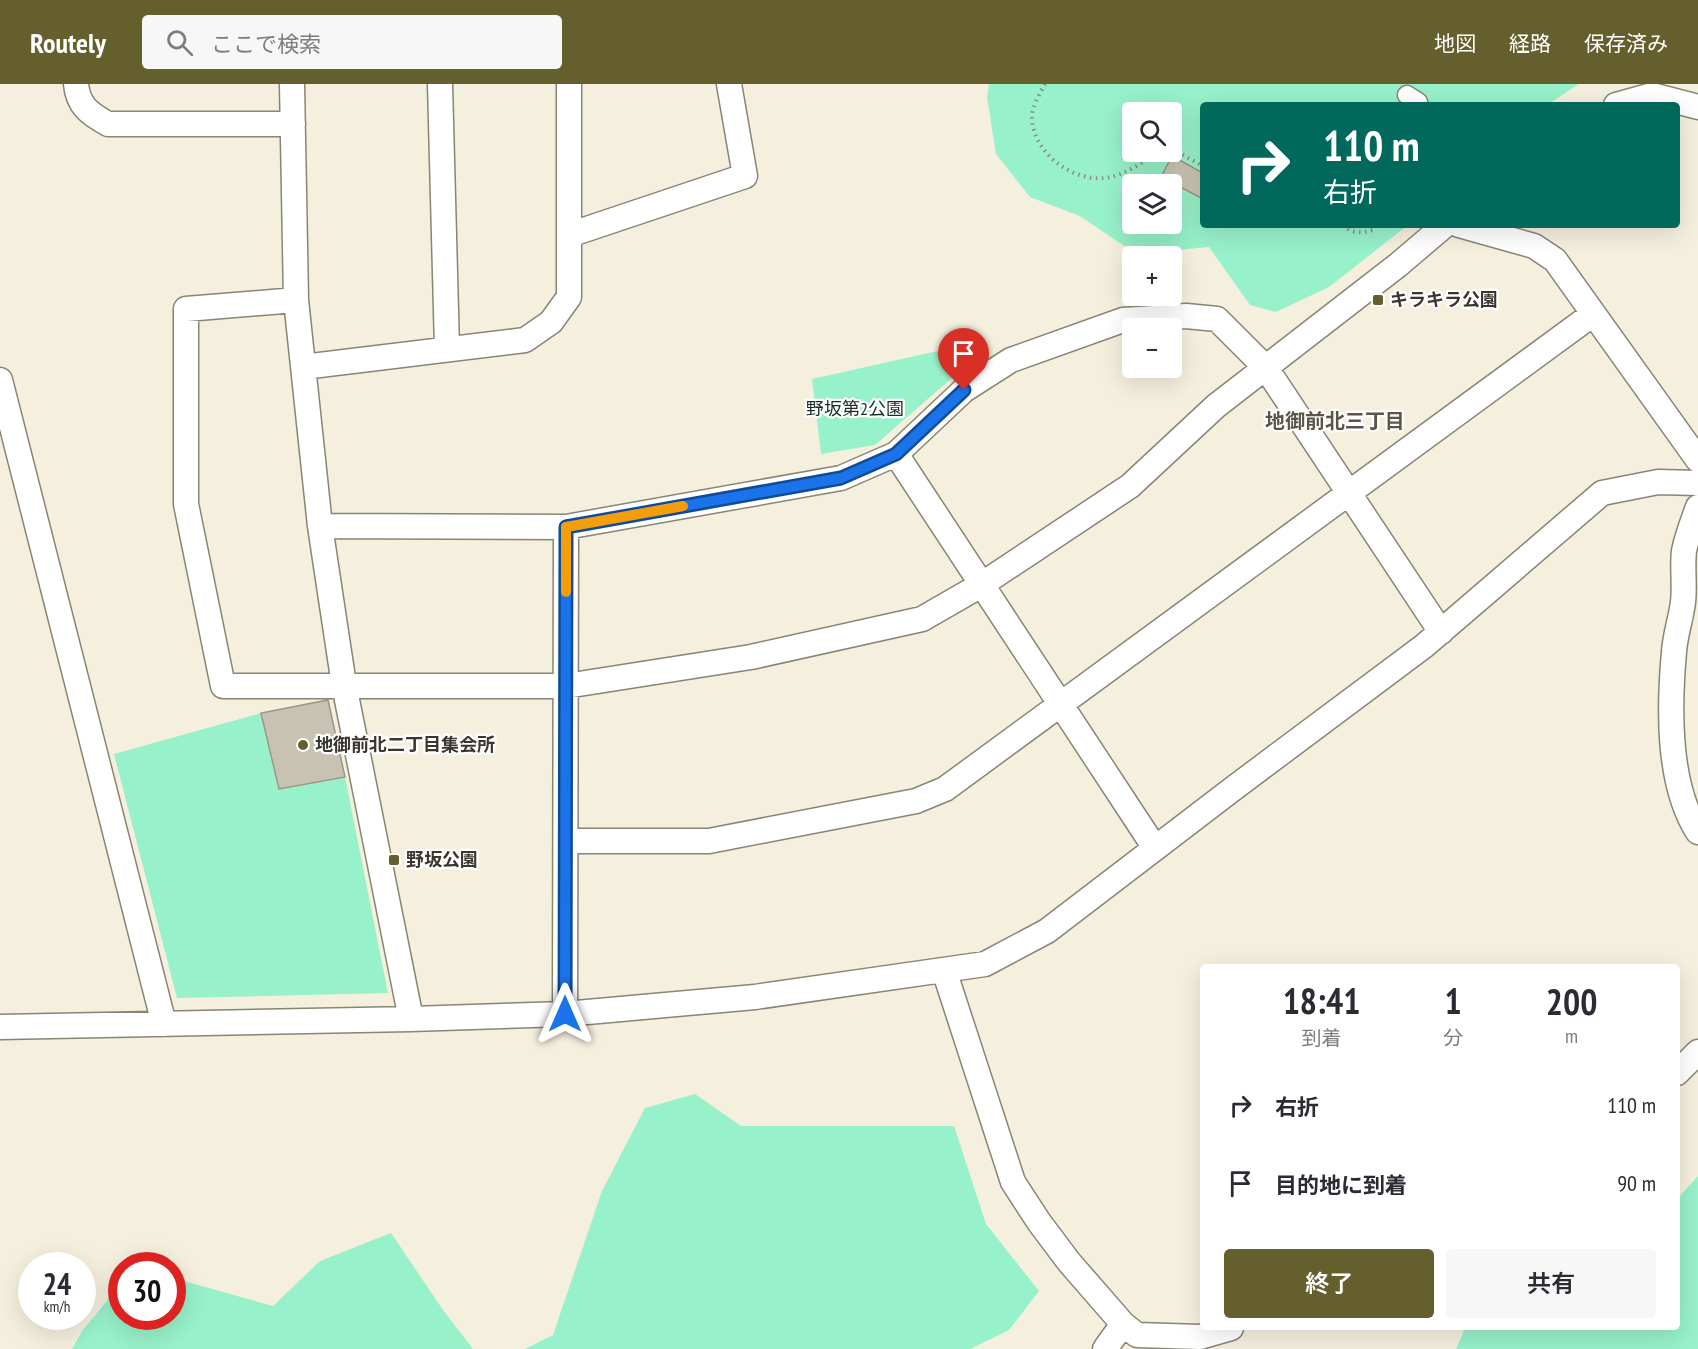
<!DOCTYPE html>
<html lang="ja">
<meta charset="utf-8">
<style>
body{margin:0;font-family:"PT Sans Narrow","Noto Sans JP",sans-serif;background:#f7f7f7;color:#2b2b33;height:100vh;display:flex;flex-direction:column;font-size:22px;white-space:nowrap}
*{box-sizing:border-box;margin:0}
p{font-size:20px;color:#7c7c81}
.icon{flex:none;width:33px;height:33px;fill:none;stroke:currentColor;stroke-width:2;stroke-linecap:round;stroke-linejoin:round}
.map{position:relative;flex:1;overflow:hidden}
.panel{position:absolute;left:1200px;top:880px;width:480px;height:366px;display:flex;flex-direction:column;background:#fff;border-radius:6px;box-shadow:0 6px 24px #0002}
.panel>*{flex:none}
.hud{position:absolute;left:1200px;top:18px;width:480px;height:126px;border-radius:6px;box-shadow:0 6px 24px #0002;background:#00695c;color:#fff;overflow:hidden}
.tools{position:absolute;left:1122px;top:18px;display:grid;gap:12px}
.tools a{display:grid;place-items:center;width:60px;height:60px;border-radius:6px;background:#fff;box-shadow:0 6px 24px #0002;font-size:30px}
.speed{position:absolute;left:18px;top:1168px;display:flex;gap:12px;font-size:30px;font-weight:700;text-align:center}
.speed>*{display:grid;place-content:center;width:78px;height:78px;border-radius:50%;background:#fff;box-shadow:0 6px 24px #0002;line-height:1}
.speed small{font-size:15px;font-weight:400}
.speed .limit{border:9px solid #d22;background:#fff;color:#111}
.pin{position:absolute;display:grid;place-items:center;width:51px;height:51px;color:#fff;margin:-62px -26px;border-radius:50% 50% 50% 0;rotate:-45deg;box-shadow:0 0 6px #0007}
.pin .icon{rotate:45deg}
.me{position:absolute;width:66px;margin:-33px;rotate:0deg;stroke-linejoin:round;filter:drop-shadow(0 0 4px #0008)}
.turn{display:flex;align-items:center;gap:21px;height:126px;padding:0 24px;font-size:27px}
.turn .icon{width:78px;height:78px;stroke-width:2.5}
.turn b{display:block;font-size:42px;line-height:51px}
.eta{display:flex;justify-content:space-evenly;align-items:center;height:102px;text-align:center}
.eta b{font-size:36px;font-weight:600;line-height:42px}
.button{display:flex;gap:12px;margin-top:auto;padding:12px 24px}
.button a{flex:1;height:69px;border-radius:6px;background:#645f2c;color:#fff;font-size:24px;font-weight:600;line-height:69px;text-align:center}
.button a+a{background:#f7f7f7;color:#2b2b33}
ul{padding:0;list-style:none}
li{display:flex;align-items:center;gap:18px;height:78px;padding:0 24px}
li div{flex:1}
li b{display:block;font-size:22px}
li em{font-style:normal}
header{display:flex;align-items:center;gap:36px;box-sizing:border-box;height:84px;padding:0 30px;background:#645f2c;color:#fff}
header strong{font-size:28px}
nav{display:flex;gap:33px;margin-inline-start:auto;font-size:21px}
.search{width:420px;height:54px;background:#f7f7f7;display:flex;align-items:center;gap:15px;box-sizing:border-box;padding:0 21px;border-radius:6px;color:#7c7c81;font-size:22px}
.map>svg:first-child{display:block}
</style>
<header>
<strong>Routely</strong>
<div class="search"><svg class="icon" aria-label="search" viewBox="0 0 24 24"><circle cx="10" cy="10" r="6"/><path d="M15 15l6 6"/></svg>ここで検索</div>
<nav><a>地図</a><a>経路</a><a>保存済み</a></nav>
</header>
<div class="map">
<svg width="1698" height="1265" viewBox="0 0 1698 1265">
<rect width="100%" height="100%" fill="#f5efde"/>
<path fill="#97f1ca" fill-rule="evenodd" d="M989 0H1579L1547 21H1203V141H1408L1329 203 1276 228 1250 221 1209 163 1136 170 1080 132 1030 113 996 70 987 12ZM1132 28H1172V68H1132ZM1132 100H1172V140H1132Z
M951 264 961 286 875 361 821 370 812 295Z
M261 629 280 705 345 693 388 909 177 914 114 670Z
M695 1010 741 1042H954L986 1140 1039 1207 1009 1246 970 1265H525L553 1251 602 1107 645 1024Z
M1698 1092V1265H1456L1465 1244H1677V1115Z
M391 1149 443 1226 473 1265H72L82 1247 121 1200 122 1233H172L173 1194 273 1222 320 1177Z"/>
<path fill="#c8c2b2" stroke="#9c9687" stroke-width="1.5" d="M1172 72 1203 89V115L1161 93Z
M328 616 345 693 279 705 261 629Z"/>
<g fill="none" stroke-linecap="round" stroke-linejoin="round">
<g stroke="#8a8475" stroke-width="21">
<path id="pedestrian" d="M1407 11 1418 18"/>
</g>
<g stroke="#8a8475" stroke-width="27">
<path id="minor" d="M76 0C78 22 90 30 108 40H293
M292 0 296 216 320 442 344 601 411 935
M440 0 447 265
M1616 21 1652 11 1698 23
M1459 141 1534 162 1555 176 1698 376
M569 151 745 92 729 0
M296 216 186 225V420L223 602H566L751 573 922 535 981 501 1130 402 1216 322 1398 181 1445 141
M303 283 525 256 551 238 569 213V0
M0 296 164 940
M896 370 1155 764
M1698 423C1693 437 1687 452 1684 467 1682 484 1685 501 1683 518 1681 535 1675 551 1674 568 1669 623 1667 700 1698 748
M320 442 566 443 841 394 896 370 964 306 1011 276 1123 236 1186 232 1217 235 1266 284 1441 548
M566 757H709L916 717 945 705 1593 230
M944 886 1013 1098 1039 1138 1069 1178 1123 1240
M565 930 566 443
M0 943 411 935 565 930 755 913 985 880 1047 847 1234 704 1424 562 1602 409 1658 398 1698 399
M1677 989 1698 968
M1105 1265 1123 1240 1137 1251 1200 1253 1231 1244"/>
</g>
<path stroke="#908c81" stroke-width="4" stroke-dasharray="1.5 4.5" stroke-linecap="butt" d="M1045 0C1040 9 1031 24 1032 35 1034 69 1071 97 1104 94 1125 92 1142 78 1159 68
M1172 65 1203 82
M1343 141C1352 150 1361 149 1373 146L1375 141"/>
<use href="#pedestrian" stroke="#fff" stroke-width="18"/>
<use href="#minor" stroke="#fff" stroke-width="24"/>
</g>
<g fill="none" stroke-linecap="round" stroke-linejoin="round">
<g stroke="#114b97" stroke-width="15">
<path id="route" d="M565 930 566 443 841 394 896 370 964 306"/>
</g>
<use href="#route" stroke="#1a73e8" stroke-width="10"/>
<path stroke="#f59e0b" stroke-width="10" d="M566 508V443L683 422"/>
</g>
<g fill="#645f2c" stroke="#fff" stroke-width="2">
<rect x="1372" y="210" width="12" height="12" rx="3"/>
<circle cx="303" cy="661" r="6"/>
<rect x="388" y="770" width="12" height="12" rx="3"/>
</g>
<g text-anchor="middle" stroke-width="4.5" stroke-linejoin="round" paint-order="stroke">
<g font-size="18" font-weight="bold" fill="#393630" stroke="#fff" text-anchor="start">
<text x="1390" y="222">キラキラ公園</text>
<text x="315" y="667">地御前北二丁目集会所</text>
<text x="406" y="782">野坂公園</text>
</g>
<g font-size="18" fill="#1a2e25" stroke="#fff">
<text x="855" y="331">野坂第2公園</text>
</g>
<g font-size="20" font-weight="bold" fill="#5b5547" stroke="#fff">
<text x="1335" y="344">地御前北三丁目</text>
</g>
</g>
</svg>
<div class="tools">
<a><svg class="icon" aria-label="search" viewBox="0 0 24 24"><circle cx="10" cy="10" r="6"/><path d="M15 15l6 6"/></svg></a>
<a><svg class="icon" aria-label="layers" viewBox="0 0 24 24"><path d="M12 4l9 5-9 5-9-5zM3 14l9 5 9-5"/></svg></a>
<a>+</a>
<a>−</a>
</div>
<div class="speed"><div>24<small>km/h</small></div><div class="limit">30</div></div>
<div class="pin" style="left:964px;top:306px;background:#d93025"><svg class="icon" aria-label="arrive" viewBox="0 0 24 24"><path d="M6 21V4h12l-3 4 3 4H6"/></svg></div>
<svg class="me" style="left:565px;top:930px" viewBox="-20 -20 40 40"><path d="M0-17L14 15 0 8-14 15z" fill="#1a73e8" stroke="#fff" stroke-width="4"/></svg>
<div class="hud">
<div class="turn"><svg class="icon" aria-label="right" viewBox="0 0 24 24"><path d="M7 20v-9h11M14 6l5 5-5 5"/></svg><div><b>110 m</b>右折</div></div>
</div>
<section class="panel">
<div class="eta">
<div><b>18:41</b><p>到着</p></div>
<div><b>1</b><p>分</p></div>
<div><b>200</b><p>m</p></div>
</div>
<ul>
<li><svg class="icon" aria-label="right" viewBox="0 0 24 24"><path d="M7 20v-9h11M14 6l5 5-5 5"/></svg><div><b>右折</b></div><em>110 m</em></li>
<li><svg class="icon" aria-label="arrive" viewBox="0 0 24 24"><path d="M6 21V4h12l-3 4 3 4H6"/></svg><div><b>目的地に到着</b></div><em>90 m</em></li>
</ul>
<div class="button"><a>終了</a><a>共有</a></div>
</section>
</div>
